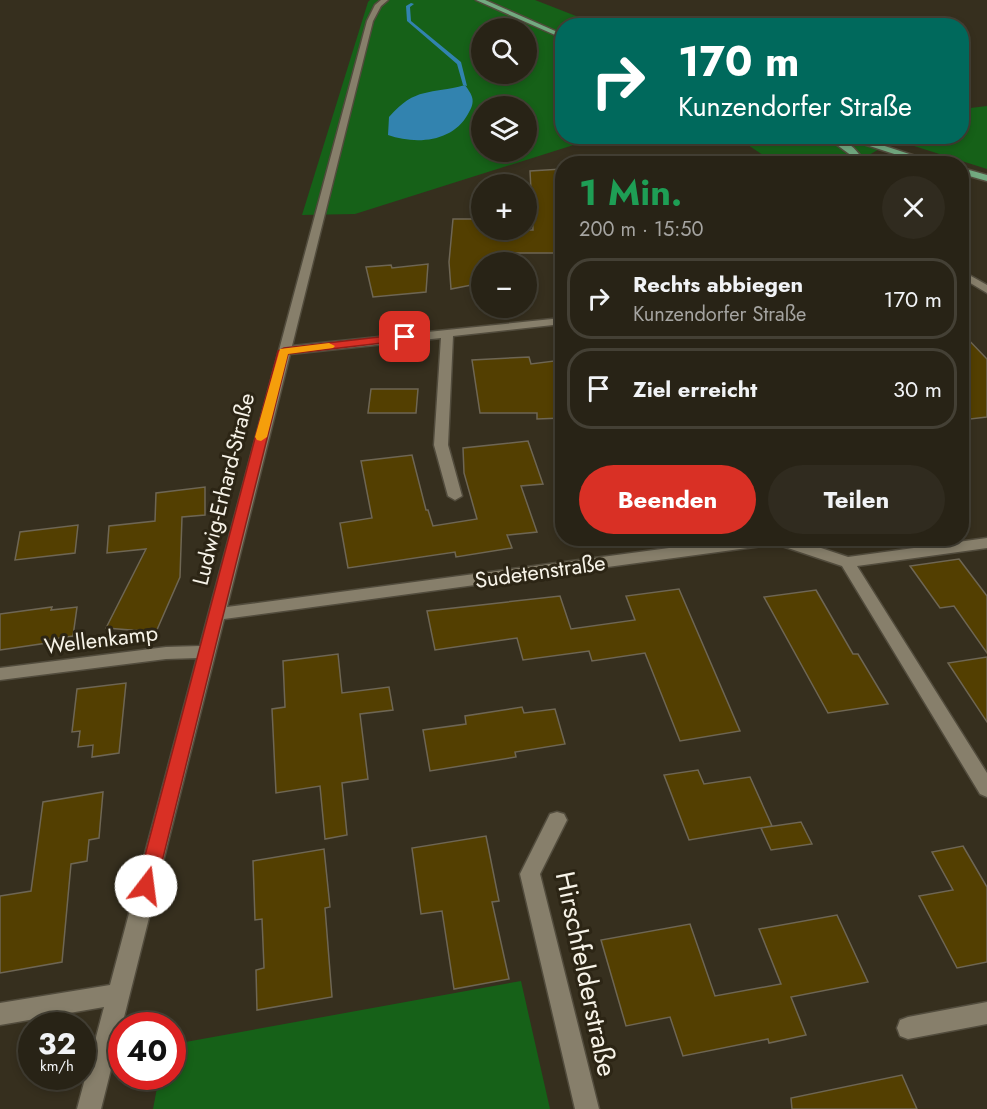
<!DOCTYPE html>
<html lang="de">
<meta charset="utf-8">
<style>
body{margin:0;font-family:Jost,sans-serif;background:#302b1f;color:#f1f3f6;height:100vh;display:flex;flex-direction:column;font-size:22px;white-space:nowrap}
*{box-sizing:border-box;margin:0}
p{font-size:20px;color:#a5a4a1}
.icon{flex:none;width:33px;height:33px;fill:none;stroke:currentColor;stroke-width:2;stroke-linecap:round;stroke-linejoin:round}
.map{position:relative;flex:1;overflow:hidden}
.details{position:absolute;left:555px;top:156px;width:414px;height:390px;display:flex;flex-direction:column;background:#282316;border-radius:24px;box-shadow:0 3px 9px #0003,0 0 0 2px #444035}
.details>*{flex:none}
.banner{position:absolute;left:555px;top:18px;width:414px;height:126px;border-radius:24px;box-shadow:0 3px 9px #0003,0 0 0 2px #444035;background:#00695c;color:#fff;overflow:hidden}
.tools{position:absolute;left:471px;top:18px;display:grid;gap:12px}
.tools a{display:grid;place-items:center;width:66px;height:66px;border-radius:50%;background:#282316;box-shadow:0 3px 9px #0003,0 0 0 2px #444035;font-size:30px}
.speed{position:absolute;left:18px;top:1012px;display:flex;gap:12px;font-size:30px;font-weight:700;text-align:center}
.speed>*{display:grid;place-content:center;width:78px;height:78px;border-radius:50%;background:#282316;box-shadow:0 3px 9px #0003,0 0 0 2px #444035;line-height:1}
.speed small{font-size:15px;font-weight:400}
.speed .limit{border:9px solid #d22;background:#fff;color:#111}
.pin{position:absolute;display:grid;place-items:center;width:51px;height:51px;color:#fff;margin:-26px;border-radius:12px;box-shadow:0 3px 9px #0006}
.me{position:absolute;width:66px;margin:-33px;rotate:15deg;stroke-linejoin:round;filter:drop-shadow(0 0 4px #0008)}
.turn{display:flex;align-items:center;gap:21px;height:126px;padding:0 24px;font-size:27px}
.turn .icon{width:78px;height:78px;stroke-width:2.5}
.turn b{display:block;font-size:42px;line-height:51px}
.round{display:grid;place-items:center;flex:none;width:63px;height:63px;border-radius:32px;background:#302b1f}
.overview{display:flex;align-items:center;justify-content:space-between;height:102px;padding:0 24px}
h1{font-size:36px;font-weight:700;line-height:45px;color:#1e9e55}
.cta{display:flex;gap:12px;margin-top:auto;padding:12px 24px}
.cta a{flex:1;height:69px;border-radius:36px;background:#d93025;color:#fff;font-size:24px;font-weight:700;line-height:69px;text-align:center}
.cta a+a{background:#302b1f;color:#f1f3f6}
ul{padding:0;list-style:none}
li{display:flex;align-items:center;gap:18px;height:81px;margin:0 12px 9px;padding:0 12px;border:3px solid #444035;border-radius:24px}
li div{flex:1}
li b{display:block;font-size:22px}
li em{font-style:normal}
.map>svg:first-child{display:block}
</style>
<div class="map">
<svg width="987" height="1109" viewBox="0 0 987 1109">
<rect width="100%" height="100%" fill="#362f1e"/>
<path fill="#166118" fill-rule="evenodd" d="M370 0H535L599 25 562 26V136L599 137 355 214 302 215 368 2ZM482 28H526V74H482ZM482 106H526V152H482Z
M987 106V169L895 140 855 163H775L745 143 727 137 962 136V109Z
M521 981 550 1109H153L159 1077H172L173 1057 176 1055 180 1043Z"/>
<path fill="#3283af" d="M465 85C467 88 471 93 472 97 474 103 471 109 468 114 453 142 416 145 388 135L389 117C416 86 430 95 465 85Z"/>
<g fill="none" stroke-linecap="round" stroke-linejoin="round">
<path fill="#3283af" fill-rule="evenodd" d="M411 3 414 4 410 7 411 21 461 62 467 86 463 85 457 64 407 21 406 6Z"/>
</g>
<path fill="#533f01" stroke="#6e6654" stroke-width="1.5" d="M562 169V253H502V262H482V283L451 289 449 262 453 219H482V230H533L530 171Z
M428 264 426 292 373 297 366 267 391 265 392 268Z
M962 333 987 359V417L962 420Z
M529 357 531 364 562 360V418L537 419V413H480L472 360Z
M371 389H418L416 413H368Z
M528 441 543 484 521 486 537 532 507 535 512 548 456 557 455 552 348 568 340 523 372 518 361 461 412 455 426 510H428L433 526 477 519 464 473 463 448Z
M205 487V515L182 517 180 577 156 632 106 628 146 549 107 553 109 526 155 521 156 493Z
M78 525 75 553 15 560 20 532Z
M959 559 987 596V653L954 606 940 608 910 566Z
M679 589 740 731 680 741 645 653 592 661 589 651 523 660 517 638 435 650 427 611 560 596 571 629 635 620 626 596Z
M816 590 853 654H858L888 704 828 713 764 597Z
M52 607 51 610 77 607 73 636 47 640V643L0 650V614Z
M338 654 342 693 389 687 393 710 360 714 368 779 342 783 347 835 325 839 320 786 276 793 272 709 285 707 283 661Z
M987 657V722L948 663Z
M126 683 119 753 92 757 93 745 78 747 80 731 72 732 77 689Z
M522 707 524 713 555 709 565 744 515 752 516 757 430 771 423 730 466 724 465 716Z
M698 770 704 784 750 777 772 826 689 840 664 775Z
M103 792 99 838 89 840 87 861 71 864 62 962 0 973V896L31 891 43 802Z
M801 822 812 844 771 850 761 828Z
M486 836 499 901 492 902 509 979 454 989 442 911 421 914 412 848Z
M963 846 987 887V962L957 968 919 896 953 890 932 852Z
M324 849 330 907 325 908 332 997 257 1010 256 970 264 968 262 919 255 920 253 861Z
M837 915 868 982 791 997 806 1035 769 1043 768 1039 683 1056 670 1017 626 1026 601 940 690 924 715 996 781 984 759 929Z
M902 1075 917 1109H792L791 1098Z"/>
<g fill="none" stroke-linecap="round" stroke-linejoin="round">
<g stroke="#524c3d" stroke-width="3">
<path id="minor" d="M381 0H388L381 6 373 21 292 346 562 318V324L453 336 448 445 462 496 455 500 448 496 434 445 441 338 290 354 227 607 744 538H791L848 557 987 538V548L857 566 987 773V797L980 794 842 566 776 544 224 619 101 1109H77L104 1007 0 1025V1003L110 985 197 658 166 659 0 680V668L166 647 200 646 367 21 375 5Z
M899 152 906 154 892 164H881Z
M962 271 987 285V293L962 278Z
M557 812 564 814 567 820 540 874 599 1109H575L520 874 550 814Z
M987 1002V1024L908 1039 900 1036 897 1028 900 1020 908 1017Z"/>
</g>
<g stroke="#524c3d" stroke-width="3">
<path id="major" d="M476 0H485L562 34V38Z
M825 136C842 136 858 148 865 164H856L852 156Z
M839 136H854L940 164H925Z
M962 168 987 175V181L962 174Z"/>
</g>
<use href="#minor" fill="#877f6b" fill-rule="evenodd"/>
<use href="#major" fill="#73aa81" fill-rule="evenodd"/>
</g>
<path fill="#d93025" stroke="#8d1f18" stroke-width="1.5" d="M405 334 410 337 408 340 288 354 156 886 153 892 146 895 140 892 137 886 278 351 284 348Z"/>
<path fill="#f59e0b" d="M329 343 335 346 333 348 288 354 267 437 261 441 257 440 255 437 280 349Z"/>
<g text-anchor="middle" stroke-width="6" stroke-linejoin="round" paint-order="stroke">
<g font-size="22" fill="#f7f3e8" stroke="#2c2515">
<text transform="translate(223 489) rotate(-76)" y="8">Ludwig-Erhard-Straße</text>
<text transform="translate(540 571) rotate(-8)" y="8">Sudetenstraße</text>
<text transform="translate(101 639) rotate(-7)" y="8">Wellenkamp</text>
</g>
<g font-size="27" fill="#f7f3e8" stroke="#2c2515">
<text transform="translate(586 974) rotate(78)" y="9">Hirschfelderstraße</text>
</g>
</g>
</svg>
<div class="tools">
<a><svg class="icon" aria-label="search" viewBox="0 0 24 24"><circle cx="10" cy="10" r="6"/><path d="M15 15l6 6"/></svg></a>
<a><svg class="icon" aria-label="layers" viewBox="0 0 24 24"><path d="M12 4l9 5-9 5-9-5zM3 14l9 5 9-5"/></svg></a>
<a>+</a>
<a>−</a>
</div>
<div class="speed"><div>32<small>km/h</small></div><div class="limit">40</div></div>
<div class="pin" style="left:405px;top:337px;background:#d93025"><svg class="icon" aria-label="arrive" viewBox="0 0 24 24"><path d="M6 21V4h12l-3 4 3 4H6"/></svg></div>
<svg class="me" style="left:146px;top:886px" viewBox="-20 -20 40 40"><circle r="19" fill="#fff"/><path d="M0-13L10 11 0 6-10 11z" fill="#d93025"/></svg>
<div class="banner">
<div class="turn"><svg class="icon" aria-label="right" viewBox="0 0 24 24"><path d="M7 20v-9h11M14 6l5 5-5 5"/></svg><div><b>170 m</b>Kunzendorfer Straße</div></div>
</div>
<section class="details">
<div class="overview"><div><h1>1 Min.</h1><p>200 m · 15:50</p></div><a class="round"><svg class="icon" aria-label="close" viewBox="0 0 24 24"><path d="M6 6l12 12M18 6L6 18"/></svg></a></div>
<ul>
<li><svg class="icon" aria-label="right" viewBox="0 0 24 24"><path d="M7 20v-9h11M14 6l5 5-5 5"/></svg><div><b>Rechts abbiegen</b><p>Kunzendorfer Straße</p></div><em>170 m</em></li>
<li><svg class="icon" aria-label="arrive" viewBox="0 0 24 24"><path d="M6 21V4h12l-3 4 3 4H6"/></svg><div><b>Ziel erreicht</b></div><em>30 m</em></li>
</ul>
<div class="cta"><a>Beenden</a><a>Teilen</a></div>
</section>
</div>
